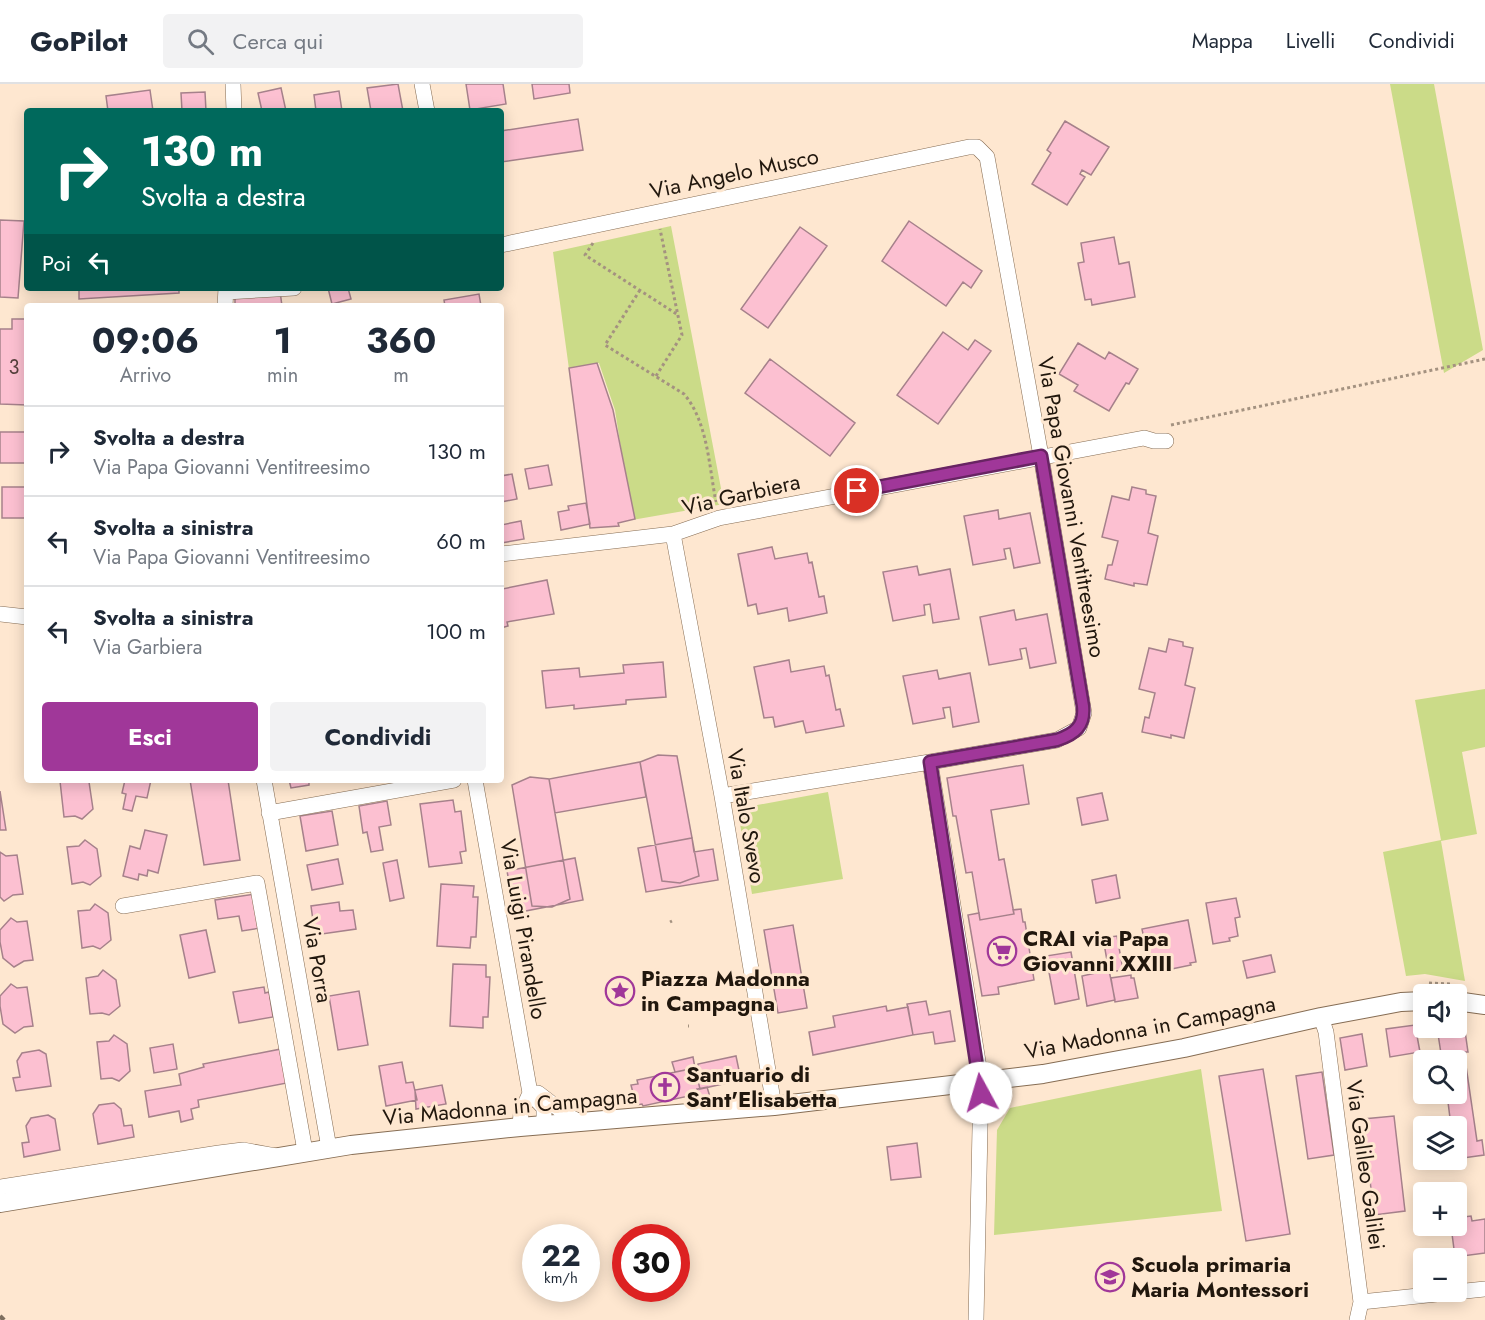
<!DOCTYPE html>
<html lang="it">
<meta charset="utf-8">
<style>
body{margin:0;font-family:Jost,sans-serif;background:#f2f2f3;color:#1f2937;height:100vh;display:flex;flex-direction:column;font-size:22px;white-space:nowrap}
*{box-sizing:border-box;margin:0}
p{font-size:20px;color:#747a83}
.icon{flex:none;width:33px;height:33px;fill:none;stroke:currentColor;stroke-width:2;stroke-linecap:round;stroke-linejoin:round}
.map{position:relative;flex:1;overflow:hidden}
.drawer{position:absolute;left:24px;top:219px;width:480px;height:480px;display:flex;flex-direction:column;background:#fff;border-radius:6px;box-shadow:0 3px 15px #0003}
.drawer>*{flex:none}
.top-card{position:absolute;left:24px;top:24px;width:480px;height:183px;border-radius:6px;box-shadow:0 3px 15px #0003;background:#00695c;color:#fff;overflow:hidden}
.tools{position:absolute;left:1413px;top:900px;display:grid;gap:12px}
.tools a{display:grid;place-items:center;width:54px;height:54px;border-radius:6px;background:#fff;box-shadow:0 3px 15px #0003;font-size:30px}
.speed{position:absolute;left:522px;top:1140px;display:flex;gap:12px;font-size:30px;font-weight:700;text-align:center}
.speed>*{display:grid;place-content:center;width:78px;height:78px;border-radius:50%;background:#fff;box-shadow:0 3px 15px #0003;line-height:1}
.speed small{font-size:15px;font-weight:400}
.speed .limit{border:9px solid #d22;background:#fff;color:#111}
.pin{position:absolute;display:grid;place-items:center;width:51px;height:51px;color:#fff;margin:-26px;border:3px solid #fff;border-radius:50%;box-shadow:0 2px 6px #0007}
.me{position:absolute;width:66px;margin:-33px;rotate:354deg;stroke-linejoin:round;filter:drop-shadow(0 0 4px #0008)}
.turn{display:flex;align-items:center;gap:21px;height:126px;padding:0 18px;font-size:27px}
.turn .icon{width:78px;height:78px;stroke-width:2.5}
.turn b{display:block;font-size:42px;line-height:51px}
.then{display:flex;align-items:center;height:57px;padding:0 18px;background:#0003;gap:12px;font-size:22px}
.eta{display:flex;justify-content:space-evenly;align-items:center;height:102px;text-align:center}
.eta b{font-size:36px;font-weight:700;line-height:42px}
.action{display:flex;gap:12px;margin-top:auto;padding:12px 18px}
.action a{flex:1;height:69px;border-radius:6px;background:#a03799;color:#fff;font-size:24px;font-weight:700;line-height:69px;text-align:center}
.action a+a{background:#f2f2f3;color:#1f2937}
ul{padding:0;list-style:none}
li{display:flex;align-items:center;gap:18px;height:90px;padding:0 18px;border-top:2px solid #e0e1e3}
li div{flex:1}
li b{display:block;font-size:22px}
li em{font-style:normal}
header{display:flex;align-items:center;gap:36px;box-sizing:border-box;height:84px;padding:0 30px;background:#fff;border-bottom:2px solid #e0e1e3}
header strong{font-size:28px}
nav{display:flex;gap:33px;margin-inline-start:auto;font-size:21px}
.search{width:420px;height:54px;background:#f2f2f3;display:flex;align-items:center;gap:15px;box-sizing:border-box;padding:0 21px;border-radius:6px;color:#747a83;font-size:22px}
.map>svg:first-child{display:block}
</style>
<header>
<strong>GoPilot</strong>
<div class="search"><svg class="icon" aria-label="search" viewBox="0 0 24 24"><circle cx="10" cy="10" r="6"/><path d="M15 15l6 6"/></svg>Cerca qui</div>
<nav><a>Mappa</a><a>Livelli</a><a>Condividi</a></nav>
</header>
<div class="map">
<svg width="1485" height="1236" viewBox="0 0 1485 1236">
<rect width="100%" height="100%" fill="#fee7d0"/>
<path fill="#cbdb88" d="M1390 0H1434L1483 266 1444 289Z
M671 142 724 420 632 436 615 326 599 279 569 285 553 168Z
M1485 605V663L1462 668 1477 750 1441 757 1465 897 1425 890 1406 892 1383 768 1441 756 1415 616Z
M828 708 843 795 752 810 738 728 741 724Z
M1201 985 1222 1127 994 1151 997 1046 1010 1024Z"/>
<path fill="#fcc0d1" stroke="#a6818b" stroke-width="1.5" d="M398 0 403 27H371L367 4Z
M466 0H503L506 20 470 26Z
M532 0H569L570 9 534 15Z
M281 4 286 27H262L258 9Z
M150 6 153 27H108L106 12Z
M339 7 342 27H316L314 11Z
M205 8 206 27H182L181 9Z
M578 35 583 66 501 78V47Z
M1065 37 1109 63 1091 91 1082 86 1080 90 1085 93 1067 121 1032 100 1051 69 1047 66Z
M0 136 24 137 18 214 0 213Z
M909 137 982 187 971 204 963 198 946 222 882 177Z
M800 143 827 162 768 244 741 225Z
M1114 153 1119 180 1129 178 1135 213 1092 221 1091 215 1085 216 1078 179 1084 178 1081 159Z
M79 204H179V209L79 215Z
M328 204H348L351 215 332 220Z
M280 207 282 222H235V212Z
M479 210 481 222H445L444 216Z
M12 235H27V321L0 320V245H12Z
M943 248 968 266 975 256 991 267 938 340 897 311Z
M1078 259 1105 275 1109 268 1138 285 1129 300 1126 299 1109 327 1074 307 1078 301 1059 290Z
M770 275 855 339 830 372 745 309Z
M597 279 613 326 635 435 618 439 619 442 590 444 569 284Z
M0 348H27V379H0Z
M548 381 552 401 529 405 525 385Z
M512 390 517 415 501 418V392Z
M2 403H27V434H2Z
M1132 403 1146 406V410L1156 412 1148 449 1158 452 1147 501 1134 499V502L1105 495 1108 481H1112L1118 457 1102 453 1112 412 1129 416Z
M586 419 590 440 561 446 558 428 569 426 568 422Z
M998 426 999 435 1030 429 1040 479 1014 484 1010 464 1004 465 1006 475 973 481 964 432Z
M521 437 524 455 501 459V441Z
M772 463 775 475 807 469 809 479 812 478 819 513 824 512 827 529 789 537 787 524 758 530 756 520 748 522 738 470Z
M917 482 919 491 950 485 959 535 933 539 930 520 924 521 925 531 893 537 883 488Z
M547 496 554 530 507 538 508 542 501 544 502 505Z
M1014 526 1016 536 1047 530 1056 579 1030 584 1026 564 1020 565 1022 575 989 581 980 533Z
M1169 555 1183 558V562L1193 564 1185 601 1195 604 1184 654 1171 651V654L1142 648 1145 633 1149 634 1155 609 1139 605 1149 564 1166 568Z
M789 576 791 588 824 582 826 592 829 591 836 626 840 625 844 642 806 649 803 637 775 643 773 633 764 634 754 583Z
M663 578 666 613 626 616V620L574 625V621L546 624 542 587 579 584 580 593 624 589 623 581Z
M937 586 939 595 970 589 979 638 953 643 950 623 943 624 945 634 913 640 903 592Z
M658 671 677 672 699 792 680 799 662 797 640 678Z
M640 678 646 713 555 729 549 695Z
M1023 681 1029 720 991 726 999 776 1004 775 1014 830 980 836 972 788 966 789 956 732H953L947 694Z
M530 693 549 695 570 815 552 823 532 822 512 701Z
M86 696 89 698 93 725 82 735 75 732 64 733 60 697Z
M125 696H151L147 714 136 712 132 727 123 725 126 710 122 709Z
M190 696H228L240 776 204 781Z
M289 696H309V701L291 704Z
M0 707 6 746H0Z
M1102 709 1108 736 1082 741 1077 714Z
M453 716 455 728 461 727 466 767 460 768 462 779 429 783 420 720Z
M387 717 391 741 379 743 383 766 371 768 367 748 363 749 359 722Z
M332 727 338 761 306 767 300 732Z
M145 746 167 751 158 789 148 786 147 792 139 790 138 796 123 792 130 762 140 765Z
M692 754 694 768 713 765 718 796 646 808 638 764Z
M85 756 97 765 101 792 90 801 83 798 72 800 67 763 79 762Z
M0 768 6 772 17 771 23 810 13 811 4 817 0 813Z
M575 774 583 816 515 829 507 787Z
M338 775 343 800 312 806 307 781Z
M397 776 404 814 390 817 383 779Z
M1116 791 1120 814 1096 819 1092 796Z
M441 800 474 802 473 813H478L476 853H471L470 864 437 862Z
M255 810 260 844 242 847 239 832 218 835 215 816Z
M1236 814 1240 833 1235 834 1238 852 1229 854 1230 857 1213 860 1206 819Z
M339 818 340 827 353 826 356 845 315 851 311 822Z
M95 820 108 829 111 856 100 865 93 862 82 864 78 827 90 826Z
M1021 825 1023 838H1025L1034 896 998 903 999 910 982 912 968 831 979 829 980 836 1014 830 1013 826Z
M11 834 17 838 27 837 33 876 24 877 14 883 3 874 0 858V846Z
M1188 836 1196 878 1190 879 1191 881 1157 888 1156 879 1149 880 1142 845Z
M793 841 807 924 778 929 764 846Z
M206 846 215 888 189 894 180 851Z
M1117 852 1123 886 1109 888 1103 854Z
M1071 868 1079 915 1055 920 1046 872Z
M1271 871 1275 888 1247 894 1243 877Z
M453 880 486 881V893H490L488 933H483V944L450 942Z
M103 886 116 896 120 922 109 931 102 929 90 930 86 894 98 892Z
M1109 886 1115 916 1087 922 1082 892Z
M1131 891V894H1134L1138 914 1115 918 1111 894Z
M11 900 17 904 27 903 33 942 24 943 15 949 3 940 0 922V912Z
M264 903 265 909 269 908 273 933 239 939 233 908Z
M359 907 368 961 338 966 329 912Z
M926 917 929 931 950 927 955 957 935 960 933 948 913 951 907 920Z
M886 922 887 927 908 923 913 951 813 971 809 948 835 943 833 932Z
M1415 941 1420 968 1390 973 1386 945Z
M1465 947 1468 968H1464L1477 1057 1482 1056 1484 1071 1456 1075V1042H1451L1447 1010H1456V976H1442L1438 950Z
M1362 950 1367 982 1345 986 1340 954Z
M114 951 127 960 130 987 119 997 112 994 101 995 97 958 109 957Z
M173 960 177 985 154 989 150 964Z
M281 965 287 999 198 1016 199 1023 191 1025 193 1035 181 1038 179 1027 149 1033 145 1007 181 1001 179 990 204 983 203 980Z
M39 966 46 970 51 1002 16 1007 13 994 20 993 17 977 22 969Z
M736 972 741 996 700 1005 695 984 698 983V980Z
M693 973 695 984 675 988 672 978Z
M402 978 406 999 413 998 417 1016 386 1022 379 982Z
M695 984 700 1005H697L698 1010 643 1022 642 1020 636 1021 631 1001 638 1000 637 996Z
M1263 985 1290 1150 1246 1157 1219 992Z
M1322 988 1334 1071 1308 1075 1296 992Z
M442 1001 446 1020 416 1025 415 1006Z
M707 1003 710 1013 700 1015 697 1005Z
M114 1019 121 1025 124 1042 132 1041 134 1053 98 1060 93 1030 99 1021Z
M48 1031 55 1035 60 1066 24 1073 22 1059 29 1058 26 1042 31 1034Z
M1394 1032 1405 1127 1374 1131 1363 1035Z
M917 1059 921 1093 891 1096 887 1063Z
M1471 1132 1472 1137 1485 1135V1169L1455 1173 1451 1142H1456V1134Z"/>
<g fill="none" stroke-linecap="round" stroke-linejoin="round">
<g stroke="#866d54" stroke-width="16">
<path id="minor" d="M233 0 234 27
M422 0 427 27
M501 161 969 63H977L987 73 1041 372 1084 629 1079 644 1057 656 930 678 981 996 976 1236
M226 208 294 204
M225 222 226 204
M673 450 722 712 774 1022
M501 470 673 450 719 434 1144 354 1154 357H1166
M0 530 27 533
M264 696 329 1064
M475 696 530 1009 544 1024V1041
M722 712 930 678
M269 729 454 696
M123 822 257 799 305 1067
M1321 933 1326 948 1361 1218 1357 1236
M538 1009 568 1032 580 1038
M520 1043 521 1029 530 1009
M0 1103 219 1069 243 1066 276 1072
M1361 1218 1485 1205"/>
</g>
<g stroke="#866d54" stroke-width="20">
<path id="tertiary" d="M1456 917 1485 921
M0 1119 351 1061 520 1043 774 1022 1043 990 1184 964 1321 933 1401 918 1424 917"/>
</g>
<path stroke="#a49280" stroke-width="3" stroke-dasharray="3 3" stroke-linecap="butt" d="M593 159 585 171 678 231
M640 206 605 261 684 310C708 338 709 383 716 418
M656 292 682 251 660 145
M1171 341 1485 275
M670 838 672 837
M1429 899 1450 900
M688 942H689"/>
<use href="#minor" stroke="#fff" stroke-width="15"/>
<use href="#tertiary" stroke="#fff" stroke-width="18"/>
<path stroke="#7e6f5f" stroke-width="4.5" stroke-dasharray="8 8" stroke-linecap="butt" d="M0 1232 4 1236"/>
</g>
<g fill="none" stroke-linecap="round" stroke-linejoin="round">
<g stroke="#682463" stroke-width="15">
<path id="route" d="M857 407 1041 372 1083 622C1085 642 1075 650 1057 656L930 678 981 1009"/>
</g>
<use href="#route" stroke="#a03799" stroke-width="10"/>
</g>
<defs>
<g id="supermarket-ring" transform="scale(1.5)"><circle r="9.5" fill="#fee7d0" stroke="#a03799" stroke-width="1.5"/><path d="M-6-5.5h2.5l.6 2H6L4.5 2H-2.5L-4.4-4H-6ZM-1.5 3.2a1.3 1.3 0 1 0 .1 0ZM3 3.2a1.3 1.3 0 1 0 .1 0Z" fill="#a03799"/></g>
<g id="sight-ring" transform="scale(1.5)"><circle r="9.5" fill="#fee7d0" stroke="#a03799" stroke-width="1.5"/><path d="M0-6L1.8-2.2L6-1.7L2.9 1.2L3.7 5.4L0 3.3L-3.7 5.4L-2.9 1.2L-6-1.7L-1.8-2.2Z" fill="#a03799"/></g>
<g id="church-ring" transform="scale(1.5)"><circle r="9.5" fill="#fee7d0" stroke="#a03799" stroke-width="1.5"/><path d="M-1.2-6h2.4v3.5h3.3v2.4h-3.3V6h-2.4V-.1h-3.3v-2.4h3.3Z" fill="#a03799"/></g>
<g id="school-ring" transform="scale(1.5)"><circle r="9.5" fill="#fee7d0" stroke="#a03799" stroke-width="1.5"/><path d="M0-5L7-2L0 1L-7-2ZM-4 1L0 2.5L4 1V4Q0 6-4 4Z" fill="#a03799"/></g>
</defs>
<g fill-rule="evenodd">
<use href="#supermarket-ring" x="1002" y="867"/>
<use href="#sight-ring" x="620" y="907"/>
<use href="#church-ring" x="665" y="1003"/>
<use href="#school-ring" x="1110" y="1193"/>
</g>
<g text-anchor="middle" stroke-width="6" stroke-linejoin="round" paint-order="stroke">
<g font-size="20" fill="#58413e">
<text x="14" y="290">3</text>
</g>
<g font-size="22" fill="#21170d" stroke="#fee7d0">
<text transform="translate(734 89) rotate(-12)" y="8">Via Angelo Musco</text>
<text transform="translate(741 410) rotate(-13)" y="8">Via Garbiera</text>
<text transform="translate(1072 423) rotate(80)" y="8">Via Papa Giovanni Ventitreesimo</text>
<text transform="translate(747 732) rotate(80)" y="8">Via Italo Svevo</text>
<text transform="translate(524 845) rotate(80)" y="8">Via Luigi Pirandello</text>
<text transform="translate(318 876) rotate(80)" y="8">Via Porra</text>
<text transform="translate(1150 943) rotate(-11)" y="8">Via Madonna in Campagna</text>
<text transform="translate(510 1022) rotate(-5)" y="8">Via Madonna in Campagna</text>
<text transform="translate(1366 1081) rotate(82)" y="8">Via Galileo Galilei</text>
</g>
<g font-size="22" font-weight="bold" fill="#21170d" stroke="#fee7d0" text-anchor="start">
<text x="1023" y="862">CRAI via Papa<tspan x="1023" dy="25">Giovanni XXIII</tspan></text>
<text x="641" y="902">Piazza Madonna<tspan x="641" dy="25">in Campagna</tspan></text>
<text x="686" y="998">Santuario di<tspan x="686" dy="25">Sant'Elisabetta</tspan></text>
<text x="1131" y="1188">Scuola primaria<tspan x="1131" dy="25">Maria Montessori</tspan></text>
</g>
</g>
</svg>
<div class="tools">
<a><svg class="icon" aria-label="sound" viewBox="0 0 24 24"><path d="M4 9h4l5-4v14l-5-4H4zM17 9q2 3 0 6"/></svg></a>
<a><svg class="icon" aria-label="search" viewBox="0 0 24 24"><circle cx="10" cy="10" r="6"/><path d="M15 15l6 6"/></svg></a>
<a><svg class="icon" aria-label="layers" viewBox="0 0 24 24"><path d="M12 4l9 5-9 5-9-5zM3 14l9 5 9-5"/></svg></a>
<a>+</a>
<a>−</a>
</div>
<div class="speed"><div>22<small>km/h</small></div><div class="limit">30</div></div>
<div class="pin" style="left:857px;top:407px;background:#d93025"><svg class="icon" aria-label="arrive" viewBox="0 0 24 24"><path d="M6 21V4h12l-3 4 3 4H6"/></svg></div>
<svg class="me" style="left:981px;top:1009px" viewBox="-20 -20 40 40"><circle r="19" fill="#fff"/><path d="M0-13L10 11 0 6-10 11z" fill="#a03799"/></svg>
<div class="top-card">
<div class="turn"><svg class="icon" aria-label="right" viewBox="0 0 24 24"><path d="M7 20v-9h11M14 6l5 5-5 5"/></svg><div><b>130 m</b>Svolta a destra</div></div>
<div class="then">Poi<svg class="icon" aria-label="left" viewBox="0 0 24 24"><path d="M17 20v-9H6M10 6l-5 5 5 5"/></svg></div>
</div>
<section class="drawer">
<div class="eta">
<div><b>09:06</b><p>Arrivo</p></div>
<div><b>1</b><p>min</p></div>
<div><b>360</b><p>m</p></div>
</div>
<ul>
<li><svg class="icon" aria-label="right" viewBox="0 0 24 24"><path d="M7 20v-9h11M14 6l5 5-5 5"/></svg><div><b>Svolta a destra</b><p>Via Papa Giovanni Ventitreesimo</p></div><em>130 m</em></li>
<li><svg class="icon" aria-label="left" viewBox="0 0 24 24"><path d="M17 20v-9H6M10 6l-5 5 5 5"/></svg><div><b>Svolta a sinistra</b><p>Via Papa Giovanni Ventitreesimo</p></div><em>60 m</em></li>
<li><svg class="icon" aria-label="left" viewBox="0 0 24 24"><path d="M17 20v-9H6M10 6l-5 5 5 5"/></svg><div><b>Svolta a sinistra</b><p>Via Garbiera</p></div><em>100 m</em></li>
</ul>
<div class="action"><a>Esci</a><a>Condividi</a></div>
</section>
</div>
